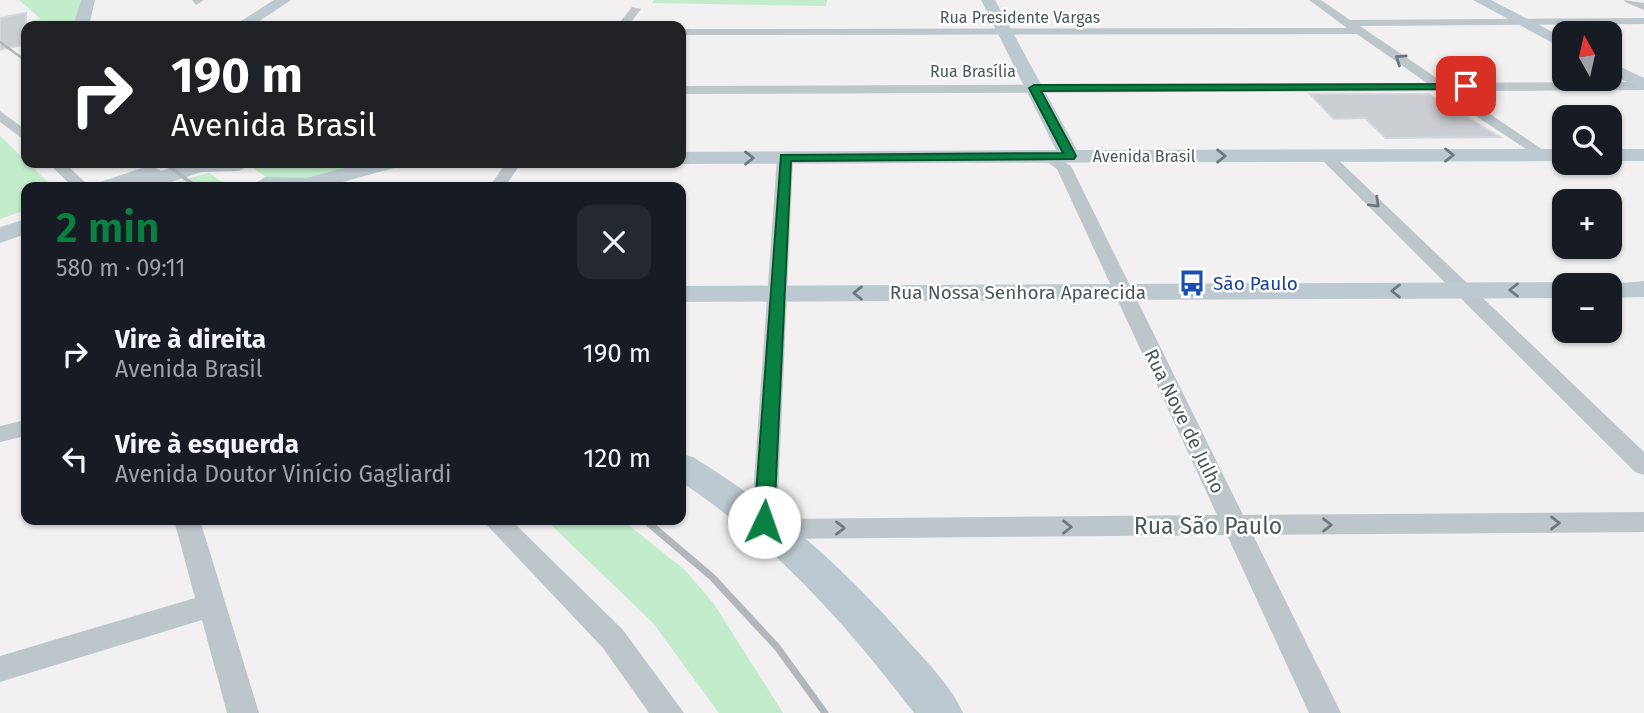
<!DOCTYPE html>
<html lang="pt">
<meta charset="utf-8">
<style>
body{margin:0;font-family:"Fira Sans",sans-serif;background:#242831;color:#f1f3f6;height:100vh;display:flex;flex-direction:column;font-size:26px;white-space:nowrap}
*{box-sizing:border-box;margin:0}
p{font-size:23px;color:#9ea1a6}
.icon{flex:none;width:38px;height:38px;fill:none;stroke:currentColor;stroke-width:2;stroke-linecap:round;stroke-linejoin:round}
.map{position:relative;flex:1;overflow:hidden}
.side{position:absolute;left:21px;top:182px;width:665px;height:343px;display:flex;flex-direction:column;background:#171b24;border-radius:14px;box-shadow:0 2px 5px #0004}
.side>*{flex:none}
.guide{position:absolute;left:21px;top:21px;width:665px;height:147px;border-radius:14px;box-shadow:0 2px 5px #0004;background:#202124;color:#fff;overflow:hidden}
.needle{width:46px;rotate:352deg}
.controls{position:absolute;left:1552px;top:21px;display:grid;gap:14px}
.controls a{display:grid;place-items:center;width:70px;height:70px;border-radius:14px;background:#171b24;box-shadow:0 2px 5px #0004;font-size:35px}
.pin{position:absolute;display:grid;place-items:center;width:60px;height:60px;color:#fff;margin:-30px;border-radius:14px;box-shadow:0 4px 10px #0006}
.me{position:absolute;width:77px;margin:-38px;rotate:3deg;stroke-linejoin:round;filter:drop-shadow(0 0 5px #0008)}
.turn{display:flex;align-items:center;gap:24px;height:147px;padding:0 35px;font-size:32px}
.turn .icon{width:91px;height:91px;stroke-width:2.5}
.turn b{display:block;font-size:49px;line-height:60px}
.round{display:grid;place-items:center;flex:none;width:74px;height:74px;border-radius:14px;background:#242831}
.headline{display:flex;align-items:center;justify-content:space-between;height:119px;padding:0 35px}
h1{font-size:42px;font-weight:600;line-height:52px;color:#0b8043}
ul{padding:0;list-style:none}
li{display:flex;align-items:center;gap:21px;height:105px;padding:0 35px}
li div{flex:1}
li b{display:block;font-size:26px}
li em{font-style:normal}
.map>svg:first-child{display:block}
</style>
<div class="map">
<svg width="1644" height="713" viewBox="0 0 1644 713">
<rect width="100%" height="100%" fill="#f2f0f0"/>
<path fill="#c2eccc" d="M19 0H84L73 26H26V33L0 28 41 19Z
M654 0H827L826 6 652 3Z
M0 136 53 187H26V210L0 219Z
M247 163H348C337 179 287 186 270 179 262 176 254 168 247 163Z
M209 173 230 187H158Z
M546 520H622L685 570 714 604 783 713H719L653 623Z"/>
<path fill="#caced2" stroke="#d4d7db" stroke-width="2" d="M26 13V44L0 50V18Z
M1310 94H1429L1500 137 1386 138 1365 118 1334 119Z"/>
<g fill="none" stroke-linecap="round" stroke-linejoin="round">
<path fill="#bdc6cb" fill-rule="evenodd" d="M192 0H204L196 5Z
M1309 0H1321L1350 20 1644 18V24L1360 26 1444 83 1644 82V90L1456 91 1546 152 1548 155 1541 159 1438 91 681 94V86L1427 83 1357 34 681 35V29L1347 28Z
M1624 0 1644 3V10L1625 2Z
M632 7 641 9 628 26H617Z
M126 23H195L201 26H120Z
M0 111 26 130V141L0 122Z
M1326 151 1331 153 1644 452V475L1635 472 1321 159V153Z
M1048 152 1071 166 1243 515 1644 512V532L1253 535 1341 713H1309L1227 535 772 539 763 536 751 522 777 158 785 153 793 158 777 519 1217 515 1057 169 1040 157Z
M48 163H65L90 187H73Z
M506 163H521L505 187H489Z
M26 420V436L0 442V426Z
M174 520H200L259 713H227L202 620 0 682V656L195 598Z
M482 520H511L623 630 684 713H649L603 648Z"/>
<path fill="#bdc9d0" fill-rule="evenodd" d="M81 0H95L89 26H73Z
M274 0H291L252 26H233Z
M981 0H995L1077 150 1564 149V161L681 164 674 163H681V152L1056 150Z
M1473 0H1491L1564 38V49Z
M1610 62 1644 78V90L1610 74Z
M1610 149H1644V161H1610Z
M187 163 250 165 239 171 201 172 157 187H97L100 182 151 165 161 171Z
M363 163H397L394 168 324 187H256L254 184 265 177 306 178Z
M26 219V234L0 243V227Z
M1644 281V297L1610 298V285H1600Z
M1564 282 1574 285H1564V298L681 302V286Z
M681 454 693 457C780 511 841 565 908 641 928 663 951 686 963 713H914C846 624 775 544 681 482Z"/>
<path stroke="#b3b6ba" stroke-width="2.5" d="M0 42 26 61"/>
<path stroke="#b3b6ba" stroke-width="3.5" d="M164 163 197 187"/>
<path stroke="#b3b6ba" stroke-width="7" d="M645 520 712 577 777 647 825 713"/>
</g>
<defs><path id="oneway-chevron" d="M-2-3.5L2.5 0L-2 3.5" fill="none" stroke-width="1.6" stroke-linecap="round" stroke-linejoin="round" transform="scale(1.75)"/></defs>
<g stroke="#6c787d">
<use href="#oneway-chevron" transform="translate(1400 59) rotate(-146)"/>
<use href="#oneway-chevron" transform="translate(1375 203) rotate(44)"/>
<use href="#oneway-chevron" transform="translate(1555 523)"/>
<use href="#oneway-chevron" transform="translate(1327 525)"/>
<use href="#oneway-chevron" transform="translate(1067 527)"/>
<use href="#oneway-chevron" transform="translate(840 528)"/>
</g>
<g stroke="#6c787f">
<use href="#oneway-chevron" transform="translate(1449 155)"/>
<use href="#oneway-chevron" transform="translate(1221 156)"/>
<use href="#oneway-chevron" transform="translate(749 158)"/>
<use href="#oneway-chevron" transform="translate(1514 290) rotate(180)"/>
<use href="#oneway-chevron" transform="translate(1396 291) rotate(180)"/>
<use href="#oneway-chevron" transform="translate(858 293) rotate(180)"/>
</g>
<path fill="#0b8043" stroke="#07532c" stroke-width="2" d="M1466 84 1469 89 1041 91 1076 156 1074 159 791 161 774 522 771 527H757L754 522 781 155 1063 153 1029 88 1034 85Z"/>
<defs>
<g id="bus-bare" transform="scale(2.1)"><path d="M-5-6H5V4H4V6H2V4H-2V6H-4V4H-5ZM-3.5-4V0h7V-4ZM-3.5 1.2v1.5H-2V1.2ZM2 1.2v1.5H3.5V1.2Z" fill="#1a4fb4" stroke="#fff" stroke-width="2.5" paint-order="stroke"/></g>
</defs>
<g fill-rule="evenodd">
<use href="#bus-bare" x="1192" y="283"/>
</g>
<g text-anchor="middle" stroke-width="5" stroke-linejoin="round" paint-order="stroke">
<g font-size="16" fill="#49565c" stroke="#fff">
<text x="1020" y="23">Rua Presidente Vargas</text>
<text x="973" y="77">Rua Brasília</text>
<text x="1144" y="162">Avenida Brasil</text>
</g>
<g font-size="19" fill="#164399" stroke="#fff" text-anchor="start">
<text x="1213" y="290">São Paulo</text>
</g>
<g font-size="19" fill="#49565c" stroke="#fff">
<text x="1018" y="299">Rua Nossa Senhora Aparecida</text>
<text transform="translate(1185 421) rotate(64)" y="7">Rua Nove de Julho</text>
</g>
<g font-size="23" fill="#49565c" stroke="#fff">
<text x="1208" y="534">Rua São Paulo</text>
</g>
</g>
</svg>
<div class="controls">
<a><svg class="needle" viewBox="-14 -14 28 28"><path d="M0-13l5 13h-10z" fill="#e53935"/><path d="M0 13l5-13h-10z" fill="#9ea1a6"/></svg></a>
<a><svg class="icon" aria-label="search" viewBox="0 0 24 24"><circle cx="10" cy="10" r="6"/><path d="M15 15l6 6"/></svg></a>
<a>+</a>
<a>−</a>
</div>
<div class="pin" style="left:1466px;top:86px;background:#d93025"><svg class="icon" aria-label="arrive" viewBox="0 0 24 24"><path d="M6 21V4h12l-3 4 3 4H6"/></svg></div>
<svg class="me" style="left:764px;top:522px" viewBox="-20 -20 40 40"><circle r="19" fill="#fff"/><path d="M0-13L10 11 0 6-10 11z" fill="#0b8043"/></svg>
<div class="guide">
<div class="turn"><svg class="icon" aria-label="right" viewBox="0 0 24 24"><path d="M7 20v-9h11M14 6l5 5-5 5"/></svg><div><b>190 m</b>Avenida Brasil</div></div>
</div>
<section class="side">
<div class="headline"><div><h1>2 min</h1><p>580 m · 09:11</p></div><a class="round"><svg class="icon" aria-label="close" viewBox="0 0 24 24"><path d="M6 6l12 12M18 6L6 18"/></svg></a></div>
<ul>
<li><svg class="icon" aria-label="right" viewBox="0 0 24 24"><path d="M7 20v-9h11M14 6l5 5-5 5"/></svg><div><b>Vire à direita</b><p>Avenida Brasil</p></div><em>190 m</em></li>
<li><svg class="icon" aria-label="left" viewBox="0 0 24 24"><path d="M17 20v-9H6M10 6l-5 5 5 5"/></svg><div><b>Vire à esquerda</b><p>Avenida Doutor Vinício Gagliardi</p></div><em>120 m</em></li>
</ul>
</section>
</div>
